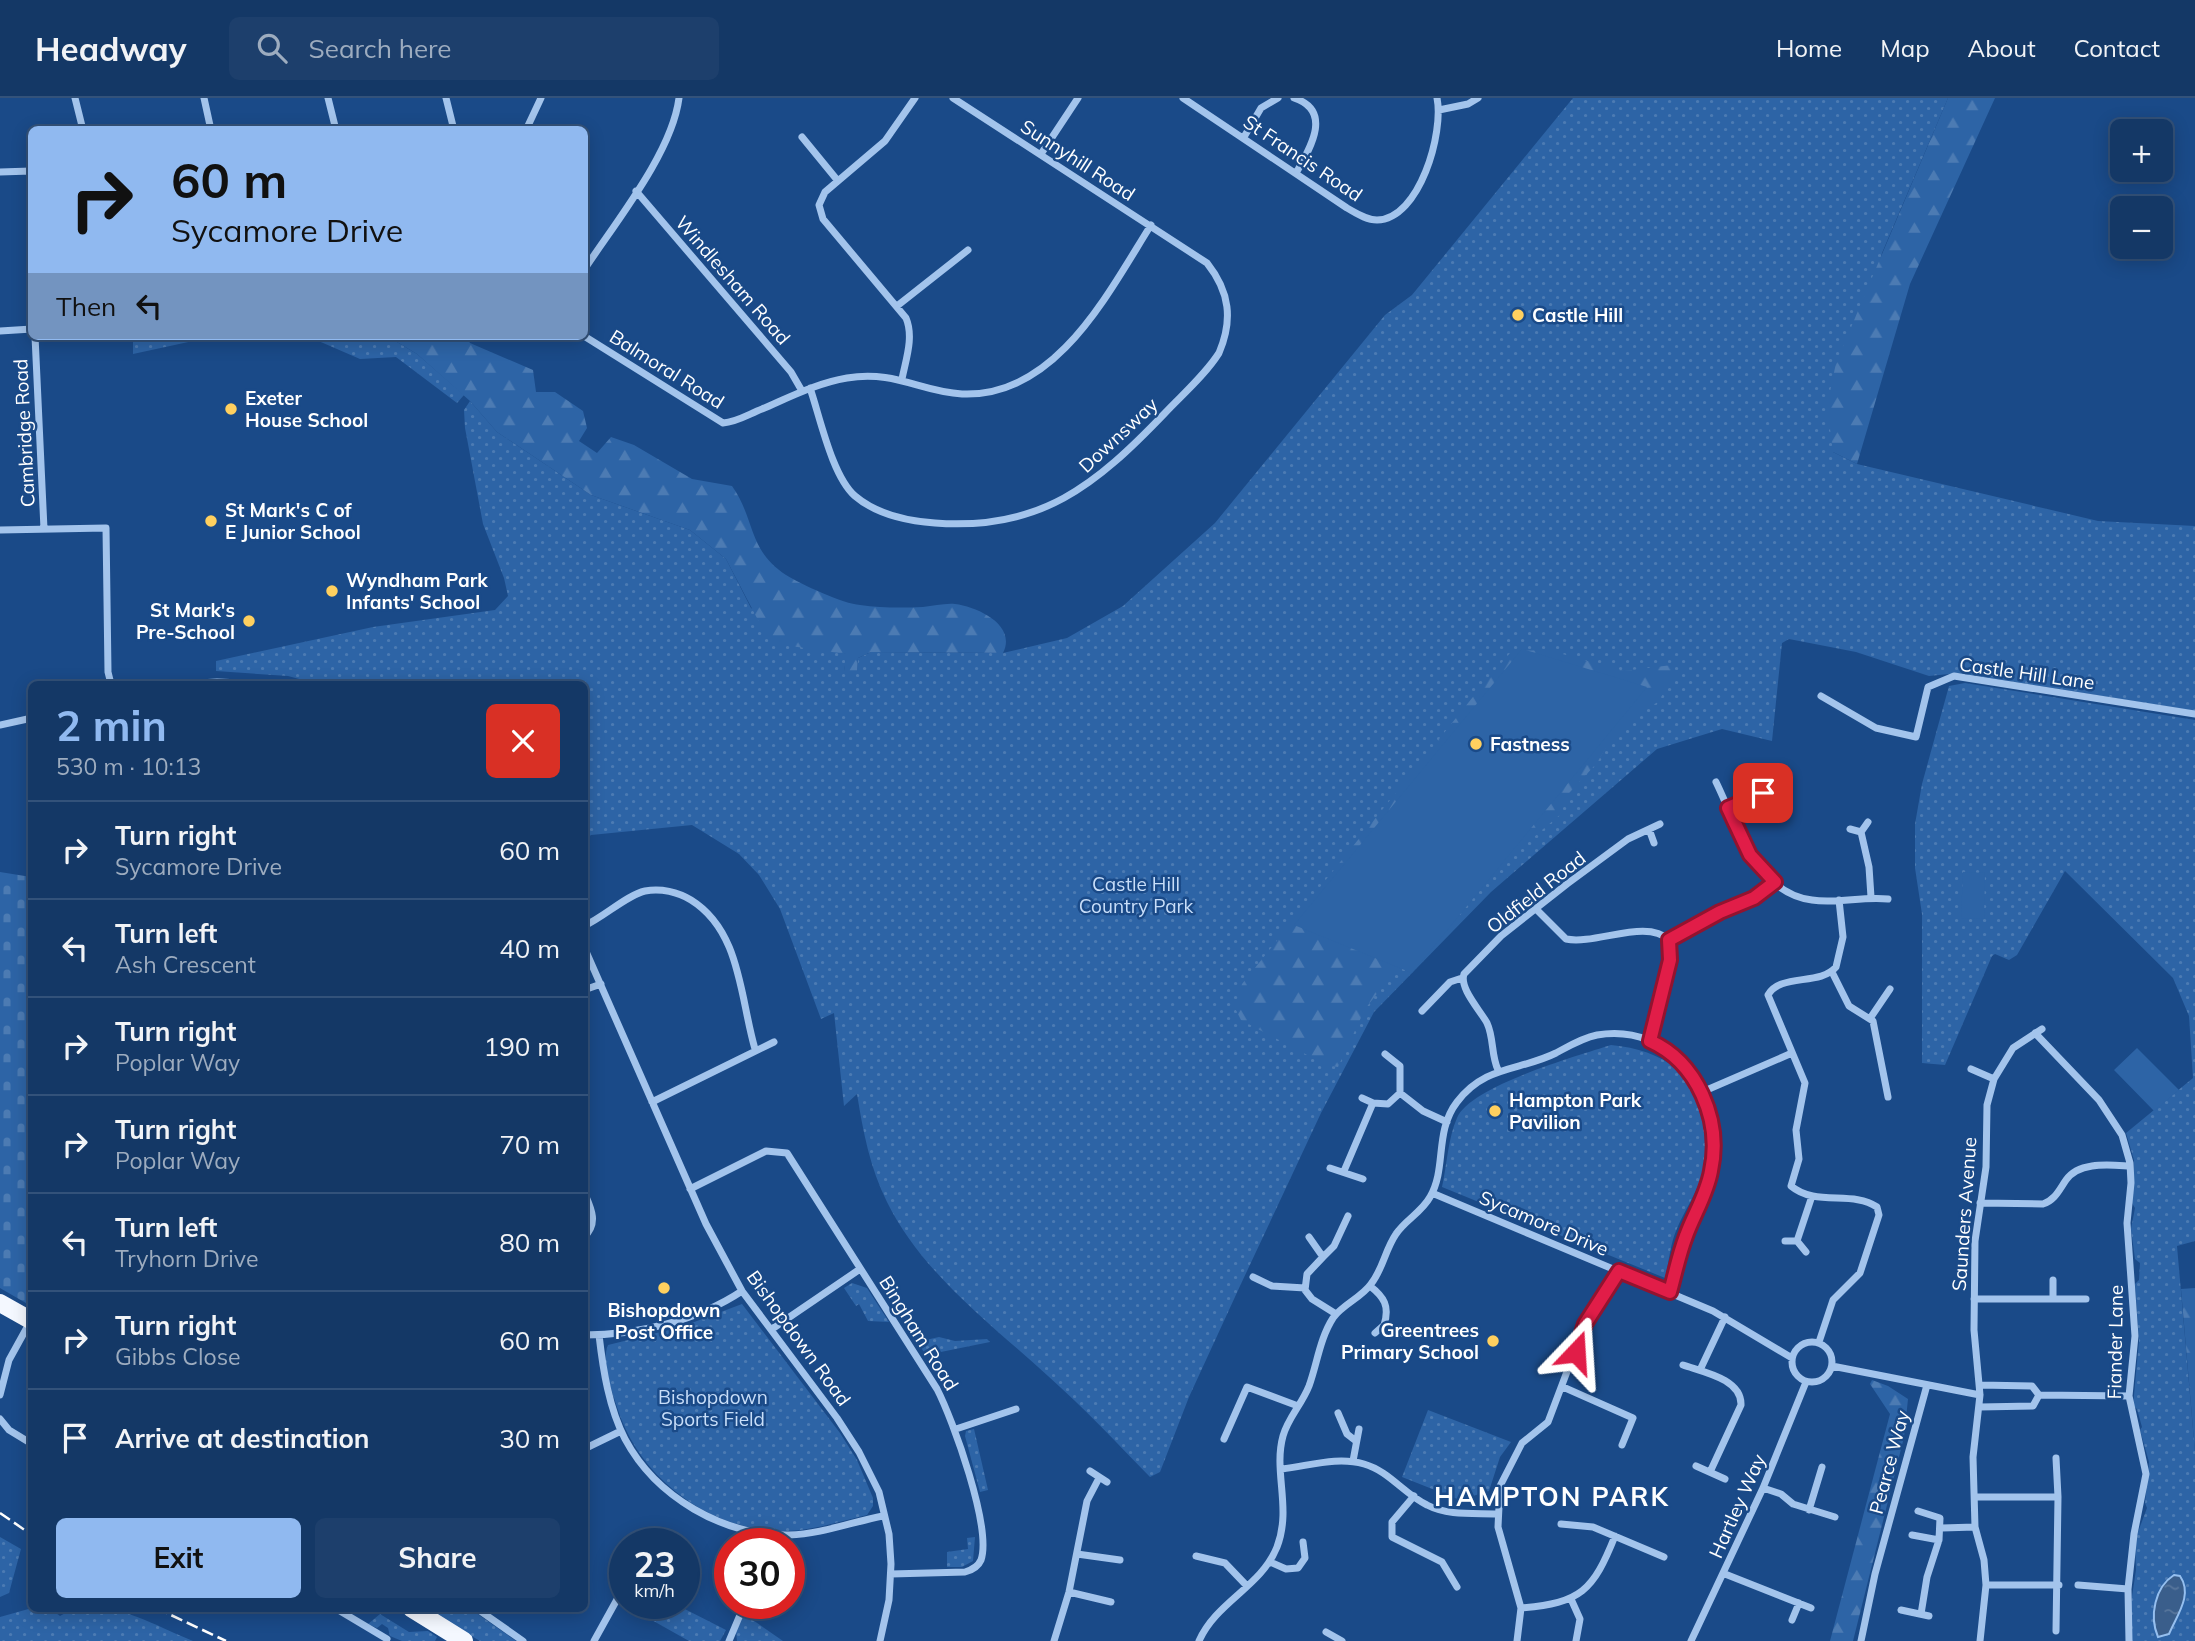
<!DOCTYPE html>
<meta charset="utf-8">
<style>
body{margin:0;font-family:Mulish,sans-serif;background:#1d3f6c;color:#f1f3f6;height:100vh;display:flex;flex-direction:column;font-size:26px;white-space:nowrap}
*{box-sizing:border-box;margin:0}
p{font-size:23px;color:#9dacbf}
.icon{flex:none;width:38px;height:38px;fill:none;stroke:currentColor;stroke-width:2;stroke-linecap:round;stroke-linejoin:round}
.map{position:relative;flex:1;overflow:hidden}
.side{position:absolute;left:28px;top:583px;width:560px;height:931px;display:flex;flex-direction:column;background:#143866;border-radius:10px;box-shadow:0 4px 18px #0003,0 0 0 2px #33527a}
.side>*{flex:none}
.hud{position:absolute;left:28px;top:28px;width:560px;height:214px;border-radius:10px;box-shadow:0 4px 18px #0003,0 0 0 2px #33527a;background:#90b9f0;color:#111;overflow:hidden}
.controls{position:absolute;left:2110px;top:21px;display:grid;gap:14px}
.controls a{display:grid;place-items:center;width:63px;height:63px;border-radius:10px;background:#143866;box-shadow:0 4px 18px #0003,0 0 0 2px #33527a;font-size:35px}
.speed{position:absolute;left:609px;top:1430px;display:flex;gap:14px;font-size:35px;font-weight:700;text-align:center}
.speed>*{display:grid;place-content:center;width:91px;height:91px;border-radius:50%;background:#143866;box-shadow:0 4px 18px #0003,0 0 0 2px #33527a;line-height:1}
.speed small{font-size:18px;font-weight:400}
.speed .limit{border:10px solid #d22;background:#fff;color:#111}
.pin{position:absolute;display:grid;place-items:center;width:60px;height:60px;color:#fff;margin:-30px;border-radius:14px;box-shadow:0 4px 10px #0006}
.me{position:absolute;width:77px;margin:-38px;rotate:20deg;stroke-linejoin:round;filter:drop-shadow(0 0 5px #0008)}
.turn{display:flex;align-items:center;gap:24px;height:147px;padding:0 28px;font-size:32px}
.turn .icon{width:91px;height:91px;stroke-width:2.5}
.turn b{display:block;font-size:49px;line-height:60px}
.then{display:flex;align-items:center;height:66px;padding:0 28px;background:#0003;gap:14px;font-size:26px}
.round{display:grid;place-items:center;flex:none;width:74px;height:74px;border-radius:10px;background:#1d3f6c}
.headline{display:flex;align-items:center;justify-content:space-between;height:119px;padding:0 28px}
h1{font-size:42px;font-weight:700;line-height:52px;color:#90b9f0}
.cta{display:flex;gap:14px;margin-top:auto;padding:14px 28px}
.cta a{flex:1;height:80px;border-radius:10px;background:#90b9f0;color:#111;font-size:28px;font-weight:700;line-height:80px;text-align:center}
.cta a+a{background:#1d3f6c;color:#f1f3f6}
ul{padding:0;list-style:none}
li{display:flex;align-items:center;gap:21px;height:98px;padding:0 28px;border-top:2px solid #33527a}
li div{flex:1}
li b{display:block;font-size:26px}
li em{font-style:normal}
header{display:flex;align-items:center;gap:42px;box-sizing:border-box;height:98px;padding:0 35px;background:#143866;border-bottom:2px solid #33527a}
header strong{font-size:33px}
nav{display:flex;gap:38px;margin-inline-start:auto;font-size:24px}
.search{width:490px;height:63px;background:#1d3f6c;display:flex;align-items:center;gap:18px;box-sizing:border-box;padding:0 24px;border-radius:10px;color:#9dacbf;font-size:26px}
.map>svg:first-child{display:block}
</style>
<header>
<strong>Headway</strong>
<div class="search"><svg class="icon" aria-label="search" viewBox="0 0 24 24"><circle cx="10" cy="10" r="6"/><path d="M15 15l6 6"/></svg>Search here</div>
<nav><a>Home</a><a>Map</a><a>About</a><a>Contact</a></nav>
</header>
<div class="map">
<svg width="2195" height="1543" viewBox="0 0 2195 1543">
<defs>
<pattern id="green-dots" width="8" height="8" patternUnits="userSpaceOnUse" patternTransform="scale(1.75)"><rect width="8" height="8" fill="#2d64a6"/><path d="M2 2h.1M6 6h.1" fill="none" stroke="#4c7bb3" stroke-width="1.8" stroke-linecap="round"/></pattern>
<pattern id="forest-firs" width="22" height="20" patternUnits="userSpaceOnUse" patternTransform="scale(1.75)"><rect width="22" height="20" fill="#2d64a6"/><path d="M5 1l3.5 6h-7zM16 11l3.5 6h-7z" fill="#4c7bb3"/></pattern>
<pattern id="cemetery-stones" width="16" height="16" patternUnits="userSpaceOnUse" patternTransform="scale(1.75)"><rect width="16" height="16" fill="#2d64a6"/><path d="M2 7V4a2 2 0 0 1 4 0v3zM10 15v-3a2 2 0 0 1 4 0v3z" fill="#4c7bb3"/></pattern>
<pattern id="water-ripples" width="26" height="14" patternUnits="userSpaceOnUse" patternTransform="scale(1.75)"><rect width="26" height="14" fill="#3a5e8b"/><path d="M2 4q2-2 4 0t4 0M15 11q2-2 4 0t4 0" fill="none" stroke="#58769c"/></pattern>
</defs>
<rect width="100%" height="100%" fill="#1a4a88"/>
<path fill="url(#green-dots)" d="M1573 0H1948L1882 155 1833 354 1857 366 2098 423 2195 428V613L1959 575 1929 578 1856 554 1789 541 1782 545 1772 643 1722 631 1657 651 1491 794 1374 914 1321 1015 1240 1188 1189 1299 1160 1374 1150 1379C1117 1345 1084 1310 1048 1278 991 1226 922 1175 887 1104 870 1070 863 1033 857 996L844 1008 834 915 821 921 780 811 759 777 739 756 692 727 591 737 585 742 584 586H318L288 578 216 573V563L373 529 495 512 508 498 504 480 483 426 465 330 464 312 470 303 497 334 591 397 690 432 726 461 751 510 830 551 847 556 844 573H857L858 560 871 554 1003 555 1067 540 1123 508 1215 425 1385 217 1412 197Z
M133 238H216L133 256Z
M307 238H387L417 256 464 297 457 305 396 259 360 261Z
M1965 585 2195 622V1143L2177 1148 2195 1354V1543H2132L2131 1505 2136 1472 2135 1442 2147 1410 2145 1405 2149 1364 2140 1332 2142 1329 2137 1311 2133 1308 2139 1243 2135 1186 2139 1182 2140 1165 2135 1161 2131 1131 2135 1110 2132 1105 2134 1062 2126 1035 2193 980 2189 918 2173 880 2065 773 2017 857 2009 862 1995 856 1992 858 1945 967 1922 965V816L1915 770V726L1922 686 1949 588Z
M1611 947C1664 952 1698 976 1704 1032 1705 1046 1707 1060 1703 1074 1697 1095 1684 1113 1676 1133 1670 1147 1669 1165 1665 1180L1442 1089C1447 1067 1448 1040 1457 1020 1470 988 1577 958 1611 947Z
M852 1185 867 1190 889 1224 868 1223 859 1206 856 1208 844 1190Z
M742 1206 840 1335 857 1362 873 1400V1408L867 1417C841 1423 815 1432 788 1433 712 1435 639 1381 617 1309 612 1293 601 1263 608 1247L681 1229Z
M939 1239 955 1243 987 1241 990 1244 926 1257 917 1244Z
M1428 1312 1511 1344 1500 1359 1489 1393 1460 1402 1402 1379Z
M974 1331 988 1392 980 1394 965 1338 966 1333Z
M0 1439 21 1451 9 1495 0 1499Z
M975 1439 973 1463 962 1469H947V1454L968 1451 967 1440Z
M631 1505H673L726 1532 720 1543H689L625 1507Z
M32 1510H49L60 1518C103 1494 152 1527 193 1543H0V1519Z
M424 1510H469L516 1543H480Z
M380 1516 409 1534 428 1533 437 1539 435 1543H402L390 1538 388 1530 382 1526 377 1530 368 1526Z
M744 1516 783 1543H737L736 1534Z"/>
<path fill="url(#forest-firs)" d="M1948 0H1995L1910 186 1857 366 1833 354 1827 308 1836 265Z
M387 238H465L470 245 533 272 536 294H555L583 313 587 330 579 343 597 355 611 339 634 347 692 381 732 388C755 420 748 453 786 477 800 486 844 506 860 507 880 510 903 510 923 509 934 508 945 505 955 506 978 509 1017 527 1003 555L871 554 858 560 857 573H844L846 556 770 545 726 461 690 432 591 397 497 334 470 303 417 256Z
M1548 552 1624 573 1672 567V581L1658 604 1644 612 1606 649 1597 665 1557 708 1561 716 1456 805 1418 843 1365 911 1338 969 1326 967 1241 922 1235 910 1242 886 1489 579 1512 553Z
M2195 1190V1354L2181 1191Z
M1872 1282 1888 1288 1908 1301 1904 1339 1853 1543H1830L1890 1316 1870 1286Z"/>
<path fill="url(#cemetery-stones)" d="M0 774 31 779V1208L0 1190Z"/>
<path fill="#2d64a6" d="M1522 551 1647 589 1412 875 1294 827Z
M1963 774 1985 775 1984 821 1961 820Z
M2137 950 2179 992 2154 1013 2114 972Z"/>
<path fill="url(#water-ripples)" stroke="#95bfef" stroke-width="2" d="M2174 1477 2180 1478C2193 1497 2177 1517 2169 1536L2158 1539C2149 1518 2155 1489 2174 1477Z"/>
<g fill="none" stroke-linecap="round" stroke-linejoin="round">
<path stroke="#a3c4ec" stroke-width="7" d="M75 0 83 32
M204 0 211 32
M328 0 336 32
M446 0 454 32
M1183 0 1347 110C1356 115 1366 122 1377 122 1420 121 1444 34 1437 0
M1294 0C1334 13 1309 52 1296 75
M1439 12 1468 6 1478 0
M526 32 541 0
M802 39 838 83
M1244 39 1261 10 1278 0
M1041 56 1078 0
M32 73V108
M0 74 31 73
M636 93 791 274 802 293
M584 172C615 125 672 55 679 0
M897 208 968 152
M0 233 32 231
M35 238 44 431
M584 238 723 325C737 324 749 316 762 311 790 299 817 285 847 280 895 272 921 294 962 296 1056 300 1108 195 1151 127
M902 281C906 261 914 239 906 220L823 121 819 107 825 94 885 43 915 0
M810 290C820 319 832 378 855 398 876 416 907 423 935 425 1041 433 1096 387 1165 315 1183 296 1205 277 1219 255 1233 222 1230 194 1207 165L953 0
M0 432 106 430 108 574 111 586
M180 586 217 584 268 586
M1821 598 1876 630 1916 639 1928 589 1954 578 2195 616
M0 627 32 620
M1716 684C1737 727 1756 795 1812 802 1837 806 1863 798 1888 801
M1728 710 1763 695 1788 690
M1649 731 1654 745
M1850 731 1861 734 1868 724
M1861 734 1869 769 1871 799
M1537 812 1566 841C1596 847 1647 820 1669 842
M584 828C604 819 627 797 645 793 661 790 678 794 691 802 741 833 740 900 755 951
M584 849 706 1126 742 1193 837 1320 859 1354 879 1394 889 1436 891 1466 889 1502 880 1543
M1832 874 1849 908 1873 923 1888 999
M584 892 601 886
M1422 913 1450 884 1462 880
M1871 919 1890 891
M2035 935 2099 1002 2122 1037 2130 1065 2131 1085 2127 1125 2135 1238 2129 1298 2146 1376 2134 1436 2128 1491 2129 1543
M1650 943 1670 862 1669 842 1720 814 1753 800 1775 784
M1385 956 1400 968V995L1423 1013 1447 1024
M1971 971 1994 981 1987 1007 1986 1069 1975 1143 1974 1232 1980 1297 1973 1359 1975 1429 1984 1462 1986 1487 1980 1543
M1498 972C1491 957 1494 940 1487 925 1480 912 1459 890 1464 876L1501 838 1567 786 1628 741 1660 726
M1994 981 2013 950 2042 931
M1702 994 1792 955
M1362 1000 1373 1005
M652 1004 774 944
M1330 1070 1363 1081
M1344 1073 1373 1005 1388 1006 1400 995
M690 1091 766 1053 787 1055 937 1291C953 1322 992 1430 981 1462 978 1469 972 1472 965 1474L891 1476
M584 1094C591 1110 599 1125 584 1139
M1432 1095 1713 1213 1792 1260
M1980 1105 2043 1106C2055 1102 2059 1092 2066 1082 2079 1063 2110 1067 2130 1068
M1309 1139 1323 1159 1307 1176 1305 1192 1312 1201 1336 1216
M1785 1143H1797
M1806 1154 1797 1143 1812 1098
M1323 1159 1334 1148 1348 1118
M1253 1179 1272 1188 1305 1190
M2053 1182V1201
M1370 1188C1384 1199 1390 1208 1384 1227L1375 1235
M1974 1201H2086
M1384 1227 1407 1237
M772 1231 860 1171
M584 1237C637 1237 697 1223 742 1193
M599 1237C603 1272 609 1310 625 1341 656 1399 723 1438 789 1437 821 1436 852 1424 883 1418
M1792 1264a20 20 0 1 1 40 0a20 20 0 1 1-40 0Z
M1819 1244 1833 1202 1860 1175 1879 1117 1877 1109C1852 1092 1816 1109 1791 1088L1799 1061 1796 1032 1805 985 1768 897C1780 875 1820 888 1836 869L1843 839 1839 802
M1683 1267C1703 1274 1742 1281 1741 1307L1710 1374
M1832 1268 1980 1297
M1700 1272 1725 1219
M1563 1289 1633 1320 1622 1347
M0 1297 9 1262 30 1224
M2039 1297 2129 1298
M1980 1309 2033 1308 2039 1297 2032 1288 1980 1287
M1338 1315 1347 1336 1356 1343
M0 1321 9 1332 32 1346
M956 1331 1016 1311
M1224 1341 1247 1289 1298 1308
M584 1351 621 1333
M2056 1360 2058 1399
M1353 1363 1359 1331
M1696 1368 1725 1381
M1282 1371C1309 1368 1337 1358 1364 1366 1389 1373 1404 1396 1427 1407 1448 1418 1474 1415 1497 1416
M1090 1373 1107 1384
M1763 1390 1781 1396 1793 1406 1835 1419
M1414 1398 1392 1424V1439L1442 1464 1457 1489
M1976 1399H2058L2056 1533
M1809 1412 1822 1369
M1561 1426 1593 1429 1664 1459
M1942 1430 1975 1429
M1912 1437 1939 1442 1940 1420 1918 1413
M1077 1456 1120 1462
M1196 1458 1225 1465 1247 1488
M1270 1464 1286 1471 1298 1470 1305 1460 1303 1444
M1725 1476 1811 1510
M1986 1487H2059
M2078 1487 2128 1491
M1069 1494 1111 1504
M1571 1501 1580 1521 1576 1543
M335 1510 387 1541
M476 1510 523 1543
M1521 1510C1581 1505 1593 1493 1615 1438
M1901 1512 1929 1518
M1921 1516 1927 1479 1939 1442
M1792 1522 1799 1505
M1326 1534 1342 1543
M594 1543 625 1487
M729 1543 745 1505
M1054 1543 1069 1494 1087 1403 1099 1380
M1199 1543C1216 1504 1261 1489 1277 1449 1292 1410 1273 1374 1283 1338 1288 1320 1302 1306 1309 1288 1317 1266 1320 1240 1333 1220 1343 1206 1361 1200 1371 1186 1383 1171 1385 1152 1396 1136 1405 1122 1422 1114 1430 1099 1447 1070 1434 1034 1457 1004 1485 967 1520 973 1556 955 1569 948 1582 940 1597 937 1673 924 1721 998 1712 1067 1709 1093 1694 1115 1685 1140 1679 1158 1675 1176 1670 1194
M1517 1543 1521 1510 1498 1429 1500 1388 1522 1345 1548 1324 1585 1226 1619 1173
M1691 1543 1763 1390 1806 1284
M1861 1543 1875 1476 1927 1287"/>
<path stroke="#f4f8ff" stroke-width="18" d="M0 1205 32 1223
M411 1510 464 1543"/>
<path stroke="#fff" stroke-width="2.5" stroke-dasharray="12 5" stroke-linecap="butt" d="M0 1415 32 1437
M156 1510 226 1543"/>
</g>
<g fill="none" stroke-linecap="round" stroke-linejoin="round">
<g stroke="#92132f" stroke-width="18">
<path id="route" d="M1576 1254 1585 1226 1619 1173 1670 1194C1675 1176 1679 1156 1686 1138 1694 1116 1707 1096 1711 1073 1722 1022 1697 964 1650 943L1670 862 1669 842 1720 814 1754 800 1775 784 1750 757 1728 710 1763 695"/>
</g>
<use href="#route" stroke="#e11d48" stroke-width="12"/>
</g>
<g fill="#ffd05f" stroke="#1a4a88" stroke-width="2.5">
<circle cx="1518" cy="217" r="7"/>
<circle cx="231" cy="311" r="7"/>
<circle cx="211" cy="423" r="7"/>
<circle cx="332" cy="493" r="7"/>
<circle cx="249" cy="523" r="7"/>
<circle cx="1476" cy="646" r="7"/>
<circle cx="1495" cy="1013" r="7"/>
<circle cx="664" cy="1190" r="7"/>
<circle cx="1493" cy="1243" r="7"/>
</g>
<g text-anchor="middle" stroke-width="5" stroke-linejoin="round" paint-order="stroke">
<g font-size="19" fill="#fff" stroke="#1a4a88">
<text transform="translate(1303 60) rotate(34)" y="7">St Francis Road</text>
<text transform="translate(1078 62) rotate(33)" y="7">Sunnyhill Road</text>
<text transform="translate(733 182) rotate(49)" y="7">Windlesham Road</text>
<text transform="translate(667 271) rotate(32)" y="7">Balmoral Road</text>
<text transform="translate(24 335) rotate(-93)" y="7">Cambridge Road</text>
<text transform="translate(1118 337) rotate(-43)" y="7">Downsway</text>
<text transform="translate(2027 575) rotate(8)" y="7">Castle Hill Lane</text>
<text transform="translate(1536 794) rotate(-38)" y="7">Oldfield Road</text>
<text transform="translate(1964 1116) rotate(-86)" y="7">Saunders Avenue</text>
<text transform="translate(1544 1125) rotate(23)" y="7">Sycamore Drive</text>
<text transform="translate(919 1235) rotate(58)" y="7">Bingham Road</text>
<text transform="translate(799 1240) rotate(54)" y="7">Bishopdown Road</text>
<text transform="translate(2115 1244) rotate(-89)" y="7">Fiander Lane</text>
<text transform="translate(1889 1364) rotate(-75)" y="7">Pearce Way</text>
<text transform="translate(1737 1408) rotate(-66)" y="7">Hartley Way</text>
</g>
<g font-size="19" font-weight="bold" fill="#fff" stroke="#1a4a88" text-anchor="start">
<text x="1532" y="224">Castle Hill</text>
<text x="245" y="307">Exeter<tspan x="245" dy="22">House School</tspan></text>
<text x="225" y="419">St Mark's C of<tspan x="225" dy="22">E Junior School</tspan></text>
<text x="346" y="489">Wyndham Park<tspan x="346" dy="22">Infants' School</tspan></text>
<text x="235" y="519" text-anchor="end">St Mark's<tspan x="235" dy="22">Pre-School</tspan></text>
<text x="1490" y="653">Fastness</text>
<text x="1509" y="1009">Hampton Park<tspan x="1509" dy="22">Pavilion</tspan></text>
<text x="664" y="1219" text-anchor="middle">Bishopdown<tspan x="664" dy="22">Post Office</tspan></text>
<text x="1479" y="1239" text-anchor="end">Greentrees<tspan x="1479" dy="22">Primary School</tspan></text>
</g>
<g font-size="19" fill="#c8def9" stroke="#1a4a88">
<text x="1136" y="793">Castle Hill<tspan x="1136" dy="22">Country Park</tspan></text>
<text x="713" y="1306">Bishopdown<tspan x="713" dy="22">Sports Field</tspan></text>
</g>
<g font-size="26" font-weight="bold" letter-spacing="2" fill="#fff" stroke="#1a4a88">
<text x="1552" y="1408">HAMPTON PARK</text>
</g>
</g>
</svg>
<div class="controls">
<a>+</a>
<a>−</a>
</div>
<div class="speed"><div>23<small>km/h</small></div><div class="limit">30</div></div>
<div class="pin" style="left:1763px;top:695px;background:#d93025"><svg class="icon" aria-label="arrive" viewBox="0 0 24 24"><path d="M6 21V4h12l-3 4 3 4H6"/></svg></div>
<svg class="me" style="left:1576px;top:1254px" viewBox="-20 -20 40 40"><path d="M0-17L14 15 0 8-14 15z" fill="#e11d48" stroke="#fff" stroke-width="4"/></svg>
<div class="hud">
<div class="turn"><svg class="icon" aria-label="right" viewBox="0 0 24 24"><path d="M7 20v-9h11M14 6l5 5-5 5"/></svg><div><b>60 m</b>Sycamore Drive</div></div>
<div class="then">Then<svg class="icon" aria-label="left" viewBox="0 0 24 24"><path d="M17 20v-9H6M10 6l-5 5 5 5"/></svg></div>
</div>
<section class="side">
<div class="headline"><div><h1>2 min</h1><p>530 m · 10:13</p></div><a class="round" style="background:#d93025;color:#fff"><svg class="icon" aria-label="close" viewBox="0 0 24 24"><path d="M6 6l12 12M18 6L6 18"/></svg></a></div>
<ul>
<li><svg class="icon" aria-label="right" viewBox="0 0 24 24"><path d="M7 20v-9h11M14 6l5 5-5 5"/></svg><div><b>Turn right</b><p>Sycamore Drive</p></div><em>60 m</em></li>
<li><svg class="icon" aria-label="left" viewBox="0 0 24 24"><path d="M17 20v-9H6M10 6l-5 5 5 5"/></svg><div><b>Turn left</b><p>Ash Crescent</p></div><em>40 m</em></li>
<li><svg class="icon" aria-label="right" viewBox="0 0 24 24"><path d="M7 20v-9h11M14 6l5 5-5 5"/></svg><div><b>Turn right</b><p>Poplar Way</p></div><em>190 m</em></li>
<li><svg class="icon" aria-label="right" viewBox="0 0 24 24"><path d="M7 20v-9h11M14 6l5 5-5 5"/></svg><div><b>Turn right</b><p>Poplar Way</p></div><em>70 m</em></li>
<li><svg class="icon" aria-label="left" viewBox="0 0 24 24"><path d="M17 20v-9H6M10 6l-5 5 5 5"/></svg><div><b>Turn left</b><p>Tryhorn Drive</p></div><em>80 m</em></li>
<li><svg class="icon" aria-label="right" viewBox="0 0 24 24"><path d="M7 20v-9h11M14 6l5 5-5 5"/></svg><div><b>Turn right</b><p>Gibbs Close</p></div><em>60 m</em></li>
<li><svg class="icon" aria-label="arrive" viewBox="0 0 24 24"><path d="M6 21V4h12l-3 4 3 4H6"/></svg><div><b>Arrive at destination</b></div><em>30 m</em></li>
</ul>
<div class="cta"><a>Exit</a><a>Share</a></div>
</section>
</div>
